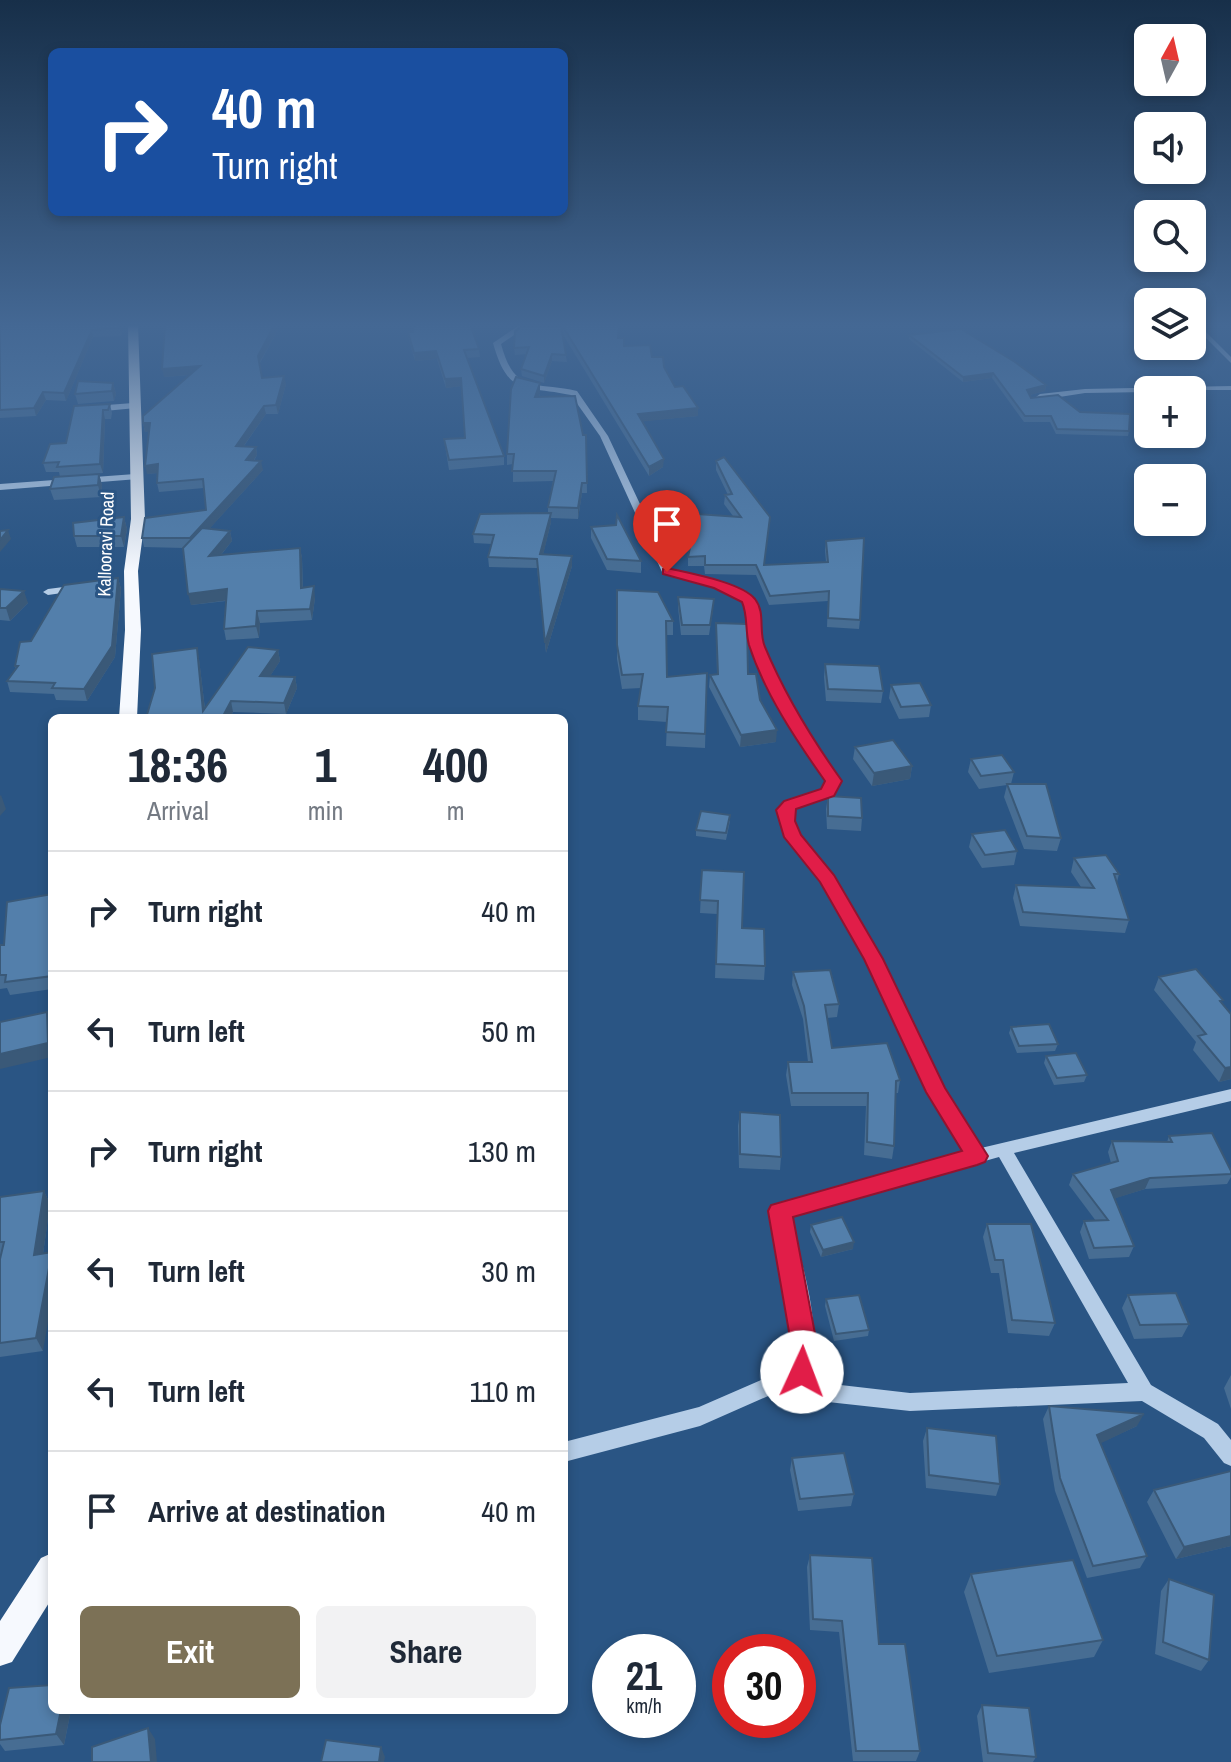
<!DOCTYPE html>
<meta charset="utf-8">
<style>
body{margin:0;font-family:"Archivo Narrow",sans-serif;background:#f2f2f3;color:#1f2937;height:100vh;display:flex;flex-direction:column;font-size:30px;white-space:nowrap}
*{box-sizing:border-box;margin:0}
p{font-size:26px;color:#747a83}
.icon{flex:none;width:44px;height:44px;fill:none;stroke:currentColor;stroke-width:2;stroke-linecap:round;stroke-linejoin:round}
.map{position:relative;flex:1;overflow:hidden}
.side{position:absolute;left:48px;top:714px;width:520px;height:1000px;display:flex;flex-direction:column;background:#fff;border-radius:12px;box-shadow:0 4px 12px #0003}
.side>*{flex:none}
.banner{position:absolute;left:48px;top:48px;width:520px;height:168px;border-radius:12px;box-shadow:0 4px 12px #0003;background:#1a4fa0;color:#fff;overflow:hidden}
.needle{width:52px;rotate:8deg}
.buttons{position:absolute;left:1134px;top:24px;display:grid;gap:16px}
.buttons a{display:grid;place-items:center;width:72px;height:72px;border-radius:12px;background:#fff;box-shadow:0 4px 12px #0003;font-size:40px}
.speed{position:absolute;left:592px;top:1634px;display:flex;gap:16px;font-size:40px;font-weight:700;text-align:center}
.speed>*{display:grid;place-content:center;width:104px;height:104px;border-radius:50%;background:#fff;box-shadow:0 4px 12px #0003;line-height:1}
.speed small{font-size:20px;font-weight:400}
.speed .limit{border:12px solid #d22;background:#fff;color:#111}
.pin{position:absolute;display:grid;place-items:center;width:68px;height:68px;color:#fff;margin:-82px -34px;border-radius:50% 50% 50% 0;rotate:-45deg;box-shadow:0 0 8px #0007}
.pin .icon{rotate:45deg}
.me{position:absolute;width:88px;margin:-44px;rotate:2deg;stroke-linejoin:round;filter:drop-shadow(0 0 6px #0008)}
.turn{display:flex;align-items:center;gap:28px;height:168px;padding:0 32px;font-size:36px}
.turn .icon{width:104px;height:104px;stroke-width:2.5}
.turn b{display:block;font-size:56px;line-height:68px}
.eta{display:flex;justify-content:space-evenly;align-items:center;height:136px;text-align:center}
.eta b{font-size:48px;font-weight:800;line-height:56px}
.action{display:flex;gap:16px;margin-top:auto;padding:16px 32px}
.action a{flex:1;height:92px;border-radius:12px;background:#7c7156;color:#fff;font-size:32px;font-weight:800;line-height:92px;text-align:center}
.action a+a{background:#f2f2f3;color:#1f2937}
ul{padding:0;list-style:none}
li{display:flex;align-items:center;gap:24px;height:120px;padding:0 32px;border-top:2px solid #e0e1e3}
li div{flex:1}
li b{display:block;font-size:30px}
li em{font-style:normal}
.map>svg:first-child{display:block}
</style>
<div class="map">
<svg width="1231" height="1762" viewBox="0 0 1231 1762">
<rect width="100%" height="100%" fill="#2a5584"/>
<g fill="none" stroke-linecap="round" stroke-linejoin="round">
<path fill="#b5cde7" fill-rule="evenodd" d="M521 324H530L501 344C515 395 534 381 577 391L608 436 671 570 722 583 753 599 759 614 761 642 783 690 810 739 840 781 833 795 802 804 792 811 799 836 832 876 881 959 943 1089 981 1148 1231 1089V1101L1014 1153 1151 1385 1218 1424 1231 1440V1466L1224 1463 1204 1438 1142 1401 910 1411 828 1402 821 1400 800 1382 700 1426 564 1462V1442L699 1407 793 1366C801 1314 782 1262 771 1211L774 1206 966 1152 928 1092 867 959 821 881 786 837 778 810C791 797 806 794 823 789L828 781 798 740 771 690 749 642V614L743 601 714 587 663 574 600 436 571 395C525 385 508 397 493 343ZM999 1157 1128 1383 910 1393 832 1384 812 1368C820 1316 802 1266 790 1216Z
M1192 324H1198L1231 357V363Z
M1231 386V390H1148V392L1085 393 1040 400 1036 397 1040 394 1085 389Z
M133 403 137 406 136 408 94 412 90 409 94 406Z
M135 474 138 475V479L0 490V484Z
M79 585 83 586V590L48 595 43 592 48 589Z"/>
<path fill="#f6f9fe" fill-rule="evenodd" d="M128 324H138L145 519 138 571 141 630 137 718H119L125 630 124 571 131 519Z
M52 1553V1598L12 1662 0 1666V1621L41 1558Z"/>
</g>
<path fill="#476d93" d="M0 324H124L121 336 93 337 66 401 46 400 36 416 0 418Z
M162 324H277L278 330 260 363 262 378 286 384 278 414H266L244 446 256 447 257 455 254 461 263 470 209 529 230 531 232 541 221 555 300 548 302 558 303 588 315 598 312 620 260 623 259 638 226 640 224 629 226 601 191 605 184 548 144 547 142 538 206 510 204 488 159 492 157 483V473L147 474 149 431 145 432 143 423 190 375 164 377 165 330H164Z
M564 324H619L618 338 624 346 652 357 664 367 675 387 698 416 642 421 663 467 649 476 562 333 567 362 552 361 544 383 522 376 521 369 527 354 515 355 514 348 562 330V325Z
M408 332H413L479 349 480 357 467 358 504 456V465L449 470 444 439 465 438 461 386 446 388 437 359 415 361 409 340Z
M909 335 1046 385 1045 391 1029 395 1031 398 1080 412 1129 431 1128 436 1056 434 1050 422H1024L992 378 963 382 909 339Z
M113 383 116 394 114 401 78 404 75 394Z
M540 393 539 397 583 435H586L587 493H582L578 519 551 518V522L543 554 572 556V566L546 653 537 568 489 567 488 557 492 544 474 543 473 534 548 513V507L553 481 513 482V464L507 465V454Z
M110 404 112 413 111 419H105L103 473 60 477 59 472H46L43 463Z
M716 461 765 565 826 562 825 550 826 541 860 620 859 629 827 627 828 601 769 605 756 575 705 574 704 566H688V557L733 516 724 504 725 495H728L716 470Z
M99 474 102 485 101 497 54 500 50 489Z
M124 517 127 529 124 547H77L74 536Z
M591 527 641 561V573L607 570 591 538Z
M118 578 121 589 115 657 87 701 56 700 54 694 10 692 7 681 16 669 15 666 31 641Z
M0 589 28 603 10 621 0 620Z
M617 590 673 621V635H666L667 677 707 673 705 748 666 746 667 722 638 720V706L641 688 622 689 617 659Z
M678 597 713 609 709 635H681L678 607Z
M716 623 760 700 776 742 740 747 709 687 710 675 717 674Z
M278 650 280 661 270 676 295 677 297 688 286 714 233 712 230 718H146L155 688 199 659 205 709Z
M825 664 883 691 881 703 826 701 824 677Z
M891 685 931 705 929 717 899 719 889 698Z
M855 747 912 766 910 779 872 786 853 759Z
M971 759 1014 772 1011 784 1061 838 1057 851 1024 849 1004 797 1007 785 979 789 968 772Z
M828 796 862 818 861 831 827 829 826 809Z
M730 821 726 840 696 836V830Z
M972 834 1017 851 1014 865 982 868 969 847Z
M1074 858 1119 874 1117 882 1129 920 1125 933 1020 926 1013 898 1016 885 1081 887 1071 872Z
M702 870 742 928 765 966 764 980 715 978 717 914 700 913Z
M52 894V989L10 995 7 988 0 989V945H4Z
M793 972 839 1004 837 1017 827 1018 832 1048 900 1080 898 1093H896L894 1146 892 1159 864 1155 866 1106H791L786 1075 788 1062H808L803 1019 792 985Z
M1159 977 1222 1003 1231 1079 1219 1082 1193 1050 1196 1042 1154 990Z
M1011 1027 1058 1044 1055 1051 1017 1053 1009 1033Z
M1046 1056 1087 1075 1084 1082 1054 1085 1044 1063Z
M740 1112 781 1157 780 1170 739 1168 738 1126Z
M1169 1136 1231 1174V1177L1227 1184 1145 1189 1115 1198 1134 1246 1129 1257 1089 1259 1080 1232 1084 1221H1096L1069 1185 1073 1174 1111 1163 1108 1152 1112 1141 1167 1142Z
M44 1191 50 1204 43 1254V1351L0 1357V1197Z
M987 1224 1055 1323 1049 1336 1008 1333 999 1273H991L983 1237Z
M811 1225 853 1249 821 1257 810 1232Z
M1128 1295 1189 1324 1182 1337 1134 1339 1122 1308Z
M826 1299 869 1330 868 1336 834 1341 825 1306Z
M1231 1375V1409L1224 1388Z
M1049 1406 1137 1426 1100 1443 1147 1556 1140 1568 1087 1578 1055 1491 1043 1419Z
M927 1428 1000 1484 996 1496 926 1488 923 1441Z
M792 1458 854 1494 851 1506 798 1511 790 1470Z
M1231 1471V1546L1176 1559 1147 1502 1154 1490Z
M810 1555 879 1644 920 1751 916 1761H853L839 1632 810 1630 807 1567Z
M971 1574 1103 1640 1094 1657 989 1673 964 1592Z
M1169 1579 1209 1660 1201 1671 1155 1654 1161 1591Z
M982 1705 1036 1757 1033 1762H983L977 1716Z
M52 1710H71L64 1745 5 1751 0 1744V1725Z"/>
<path fill="#3a5978" d="M120 324H124L121 336 120 328Z
M275 324H277L278 330 259 363 258 356Z
M92 330 93 337 66 401 64 393Z
M436 351 437 359 415 361 414 353Z
M552 354V361L544 383V376Z
M200 366 201 374 164 377 162 369Z
M993 373 992 378 963 382V377Z
M284 376 286 384 278 414 276 405Z
M461 378 462 386 446 388 445 379Z
M113 383 116 394 114 401 112 391Z
M540 383V393L535 407V397Z
M1046 385 1045 391 1026 396 1027 390Z
M43 392 46 400 36 416 34 408Z
M264 406 266 414 238 454 236 446Z
M698 408V416L638 422V414Z
M103 410 105 419 103 473 100 464Z
M143 423H150L151 431 145 432Z
M256 447 257 455 248 469 246 460Z
M664 459 663 467 649 476V467Z
M261 461 263 470 192 548 190 538Z
M158 464 160 473 147 474 145 466Z
M99 474 102 485 101 497 98 485Z
M582 483V493L578 519V508Z
M551 513V522L541 564 540 554Z
M124 517 127 529 124 547 121 536Z
M8 530 11 539 0 552V540Z
M230 531 232 541 211 567 209 556Z
M300 548 302 558 303 599 301 588Z
M572 556V566L546 653 545 643Z
M118 578 121 589 115 657 87 701 84 689Z
M314 586 315 598 312 620 310 609Z
M227 589 230 600 191 605 188 594Z
M24 591 28 603 10 621 6 608Z
M257 611 260 623 259 638 256 626Z
M197 648 199 659 206 718 203 711Z
M278 650 280 661 263 687 260 676Z
M295 677 297 688 286 714 284 703Z
M231 701 233 712 230 718H222Z
M777 730 776 742 740 747 741 735Z
M912 766 910 779 872 786 874 773Z
M1 795 6 809 0 816V796Z
M47 1012 52 1025V1057L0 1069V1054Z
M1231 1067V1079L1219 1082 1225 1068Z
M1150 1178 1145 1189 1107 1201 1111 1190Z
M44 1191 50 1204 41 1268 34 1255Z
M854 1242 853 1249 821 1257 823 1250Z
M52 1252V1299L43 1351 36 1338Z
M1144 1414 1137 1426 1091 1448 1097 1435Z
M1231 1536V1546L1176 1559 1184 1547Z
M61 1710H71L64 1745 56 1734Z
M106 1710H128L109 1715Z
M148 1728 155 1739 157 1762H151Z
M381 1747 385 1757 384 1762H379Z"/>
<path fill="#537fab" stroke="#3a5978" stroke-width="2" d="M0 324H120V328L92 330 64 393 43 392 34 408 0 410Z
M165 324H275L258 356 262 378 284 376 276 405 264 406 236 446 256 447 246 460 261 461 190 538H142L145 518 206 510 203 479 157 483 158 464 145 466 150 423H143V416L200 366 162 369Z
M414 324H470L479 349 464 350 504 456 449 460 444 439 465 438 461 378 445 379 436 351 414 353 408 332H413Z
M566 324H619L618 338H624V346L650 345 652 357H663L664 367 675 387 683 386 698 408 638 414 664 459 649 467 562 325Z
M522 326H561L566 355 552 354 544 376 521 369 529 347 514 348 515 331Z
M961 329 1015 362 1046 385 1027 390 1031 398 1058 395 1080 412 1130 414 1129 431 1057 429 1051 416H1025L993 373 963 377 909 335Z
M516 377 540 383 535 397 575 396 583 435H586L587 483H582L578 508 548 507 556 471H512L514 454H507L511 389Z
M78 381 113 383 112 391 75 394Z
M110 404 108 410H103L100 464 57 467 59 462 43 463 50 444 66 443 74 406Z
M724 457 770 517 764 565 828 562 826 541 864 538 860 620 828 618 829 591 770 596 756 565H705V556L688 557 697 514 741 517 725 495 732 494 716 461Z
M99 474 98 485 50 489 54 477Z
M551 513 540 554 572 556 545 643 537 559 488 557 494 535 473 534 480 514Z
M617 515 641 561 607 559 591 527 616 525Z
M124 517 121 536H74L73 523Z
M202 528 230 531 209 556 300 548 301 588 314 586 310 609 257 611 256 626 224 629 227 589 188 594 183 548Z
M8 530 0 540V531Z
M118 578 112 646 84 689 52 688 55 683 7 681 18 666H15L20 642 31 641 64 585Z
M0 589 24 591 6 608H0Z
M617 590 658 592 673 621H666L667 677 707 673 705 734 666 732 668 707 638 706 643 674 622 675 617 645Z
M678 597 714 599 710 625H682Z
M716 623 747 624 748 674H756L760 700 777 730 741 735 710 675 718 674Z
M248 647 278 650 260 676 295 677 284 703 231 701 222 718H146L155 688 152 654 197 648 203 711Z
M825 664 879 666 883 691 828 689Z
M920 683 931 705 901 707 891 685Z
M893 740 912 766 874 773 855 747Z
M1002 755 1014 772 981 776 971 759Z
M1007 784H1046L1061 838 1027 836Z
M828 796 861 798 862 818 828 816Z
M701 811 730 815 726 833 696 830Z
M1005 830 1017 851 985 855 972 834Z
M1106 855 1119 874H1114L1129 920 1023 912 1016 885 1094 888 1074 858Z
M702 870 744 872 742 928 764 929 765 966 716 964 718 901 700 900Z
M52 894V976L5 982 6 975H0V945H4L7 902Z
M1196 969 1223 1000 1220 1001 1231 1014V1067L1225 1068 1198 1036 1206 1034 1159 977Z
M830 970 839 1004 825 1005 832 1048 887 1043 900 1080 896 1081 894 1146 867 1142 868 1093H792L788 1062H812L804 1006 793 972Z
M47 1012 48 1043 0 1054V1022Z
M1049 1024 1058 1044 1019 1046 1011 1027Z
M1076 1053 1087 1075 1057 1078 1046 1056Z
M740 1112 780 1115 781 1157 740 1154Z
M1212 1133 1231 1171V1174L1150 1178 1111 1190 1134 1246 1094 1248 1084 1221 1108 1220 1073 1174 1118 1161 1112 1141 1172 1142 1169 1136Z
M44 1191 34 1255 52 1252 36 1338 0 1343V1259L4 1242H0V1197Z
M842 1217 854 1242 823 1250 811 1225Z
M987 1224H1031L1055 1323 1012 1320 1003 1260H995Z
M1176 1293 1189 1324 1140 1325 1128 1295Z
M859 1295 869 1330 836 1334 826 1299Z
M1049 1406 1144 1414 1097 1435 1147 1556 1093 1566 1060 1478Z
M927 1428 996 1436 1000 1484 929 1475Z
M844 1453 854 1494 800 1499 792 1458Z
M1231 1471V1536L1184 1547 1154 1490Z
M810 1555 872 1558 879 1644H905L920 1751H856L842 1621 813 1619Z
M1073 1560 1103 1640 997 1656 971 1574Z
M1169 1579 1214 1595 1209 1660 1163 1642Z
M52 1685V1710H61L56 1734 0 1740V1725L9 1688Z
M982 1705 1029 1708 1036 1757 988 1753Z
M148 1728 151 1762H92V1747Z
M326 1740 381 1747 379 1762H321Z"/>
<linearGradient id="sky" x2="0" y2="1"><stop stop-color="#172f49"/><stop offset="0.57" stop-color="#446894"/><stop offset="1" stop-color="#446894" stop-opacity="0"/></linearGradient>
<rect width="1231" height="571" fill="url(#sky)"/>
<path fill="#e11d48" stroke="#92132f" stroke-width="2" d="M667 568C688 573 741 582 755 599 766 613 758 631 765 647 785 695 812 739 842 781L834 796 796 809 795 821 801 835 834 875 883 959 945 1088 988 1156 985 1162 977 1165 793 1217 819 1355 811 1380 802 1384 793 1380 789 1372 793 1355 768 1211 771 1205 962 1151 926 1092 864 959 820 882 784 837 776 810 784 801 821 789 825 781C796 740 765 694 749 645 745 630 748 616 742 602L714 588 663 574V569Z"/>
<g text-anchor="middle" stroke-width="6" stroke-linejoin="round" paint-order="stroke">
<g font-size="18" fill="#fff" stroke="#2a5584">
<text transform="translate(106 544) rotate(-88)" y="6">Kallooravi Road</text>
</g>
</g>
</svg>
<div class="buttons">
<a><svg class="needle" viewBox="-14 -14 28 28"><path d="M0-13l5 13h-10z" fill="#e53935"/><path d="M0 13l5-13h-10z" fill="#747a83"/></svg></a>
<a><svg class="icon" aria-label="sound" viewBox="0 0 24 24"><path d="M4 9h4l5-4v14l-5-4H4zM17 9q2 3 0 6"/></svg></a>
<a><svg class="icon" aria-label="search" viewBox="0 0 24 24"><circle cx="10" cy="10" r="6"/><path d="M15 15l6 6"/></svg></a>
<a><svg class="icon" aria-label="layers" viewBox="0 0 24 24"><path d="M12 4l9 5-9 5-9-5zM3 14l9 5 9-5"/></svg></a>
<a>+</a>
<a>−</a>
</div>
<div class="speed"><div>21<small>km/h</small></div><div class="limit">30</div></div>
<div class="pin" style="left:667px;top:572px;background:#d93025"><svg class="icon" aria-label="arrive" viewBox="0 0 24 24"><path d="M6 21V4h12l-3 4 3 4H6"/></svg></div>
<svg class="me" style="left:802px;top:1372px" viewBox="-20 -20 40 40"><circle r="19" fill="#fff"/><path d="M0-13L10 11 0 6-10 11z" fill="#e11d48"/></svg>
<div class="banner">
<div class="turn"><svg class="icon" aria-label="right" viewBox="0 0 24 24"><path d="M7 20v-9h11M14 6l5 5-5 5"/></svg><div><b>40 m</b>Turn right</div></div>
</div>
<section class="side">
<div class="eta">
<div><b>18:36</b><p>Arrival</p></div>
<div><b>1</b><p>min</p></div>
<div><b>400</b><p>m</p></div>
</div>
<ul>
<li><svg class="icon" aria-label="right" viewBox="0 0 24 24"><path d="M7 20v-9h11M14 6l5 5-5 5"/></svg><div><b>Turn right</b></div><em>40 m</em></li>
<li><svg class="icon" aria-label="left" viewBox="0 0 24 24"><path d="M17 20v-9H6M10 6l-5 5 5 5"/></svg><div><b>Turn left</b></div><em>50 m</em></li>
<li><svg class="icon" aria-label="right" viewBox="0 0 24 24"><path d="M7 20v-9h11M14 6l5 5-5 5"/></svg><div><b>Turn right</b></div><em>130 m</em></li>
<li><svg class="icon" aria-label="left" viewBox="0 0 24 24"><path d="M17 20v-9H6M10 6l-5 5 5 5"/></svg><div><b>Turn left</b></div><em>30 m</em></li>
<li><svg class="icon" aria-label="left" viewBox="0 0 24 24"><path d="M17 20v-9H6M10 6l-5 5 5 5"/></svg><div><b>Turn left</b></div><em>110 m</em></li>
<li><svg class="icon" aria-label="arrive" viewBox="0 0 24 24"><path d="M6 21V4h12l-3 4 3 4H6"/></svg><div><b>Arrive at destination</b></div><em>40 m</em></li>
</ul>
<div class="action"><a>Exit</a><a>Share</a></div>
</section>
</div>
